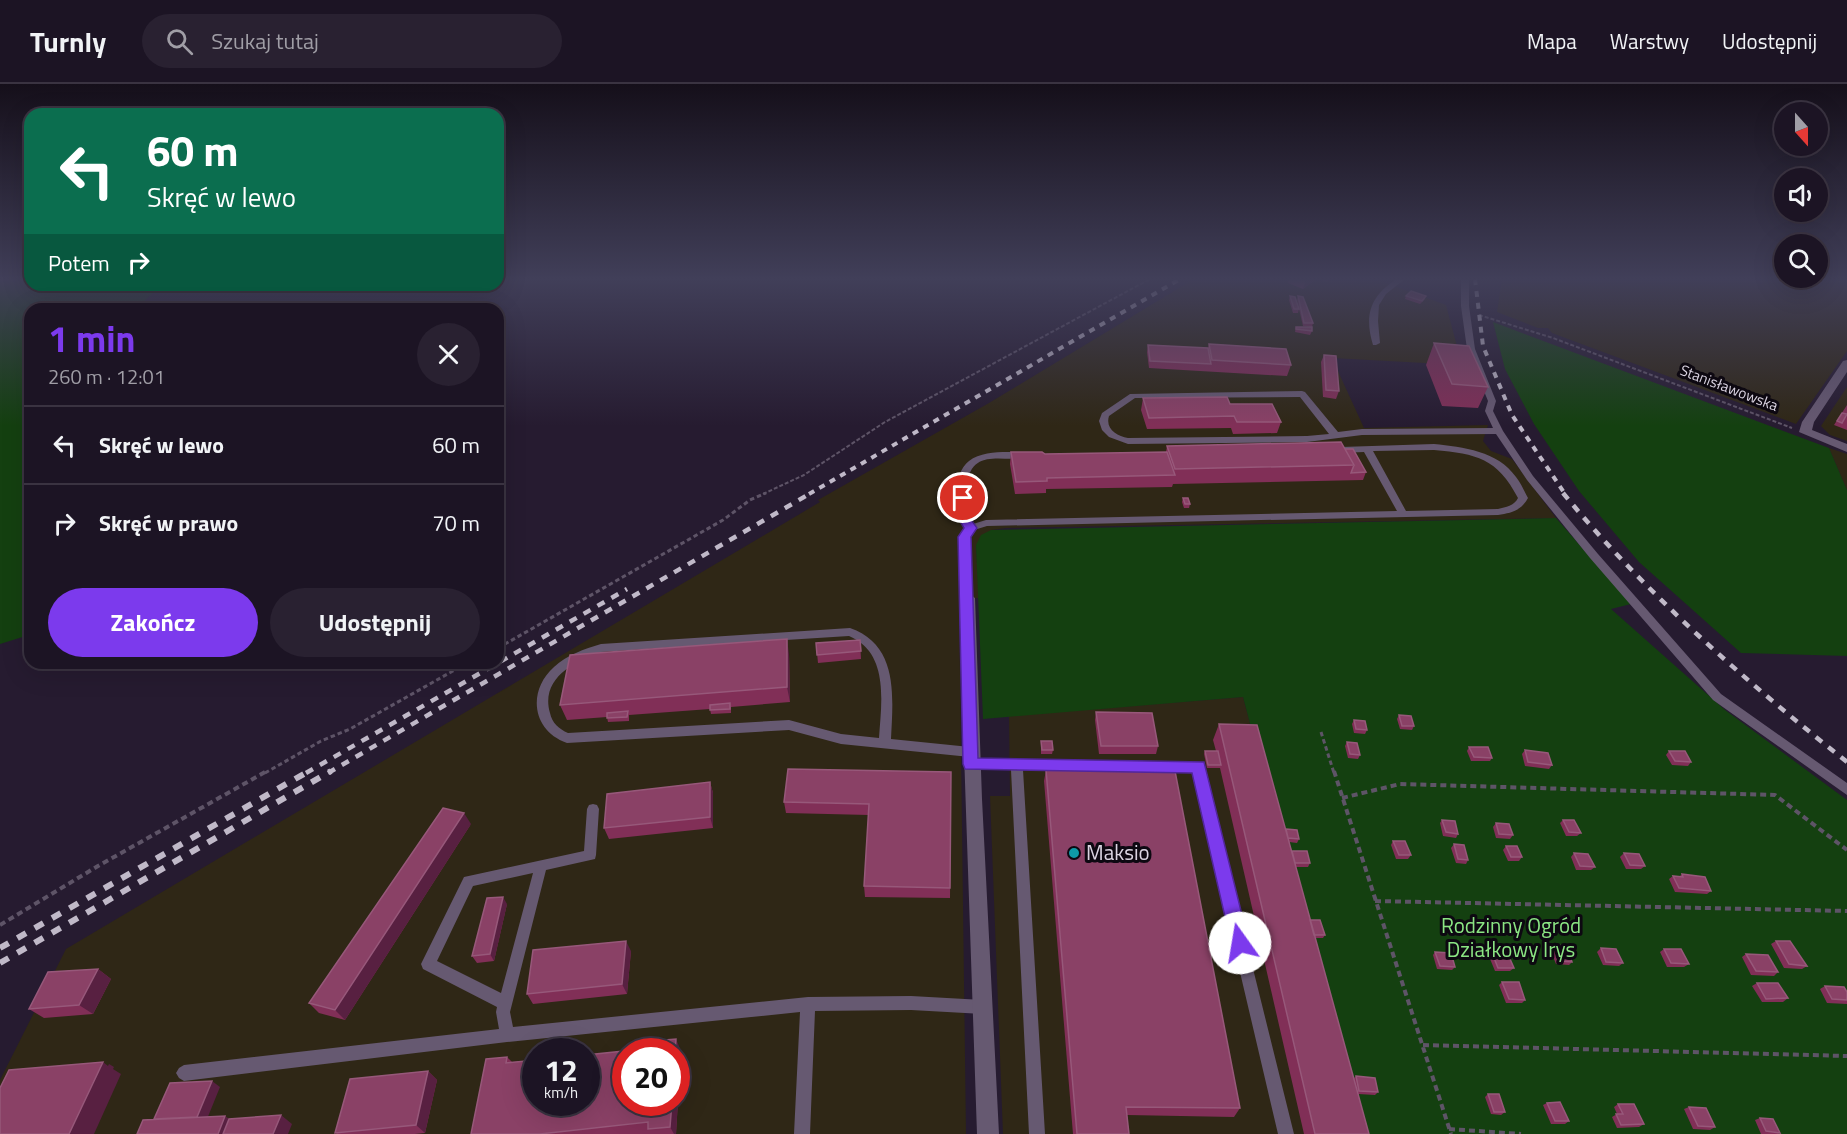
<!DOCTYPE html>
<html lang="pl">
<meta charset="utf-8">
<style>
body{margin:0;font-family:"Titillium Web",sans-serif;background:#292131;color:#f1f3f6;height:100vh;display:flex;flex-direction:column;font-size:22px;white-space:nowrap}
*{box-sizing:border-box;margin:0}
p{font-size:20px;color:#a09ea6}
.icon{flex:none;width:33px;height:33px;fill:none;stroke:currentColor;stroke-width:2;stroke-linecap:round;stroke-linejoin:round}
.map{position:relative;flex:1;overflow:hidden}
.details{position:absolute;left:24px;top:219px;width:480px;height:366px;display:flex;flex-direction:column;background:#1c1424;border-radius:18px;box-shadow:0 6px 24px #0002,0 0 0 2px #3a3341}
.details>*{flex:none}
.top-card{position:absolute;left:24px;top:24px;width:480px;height:183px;border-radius:18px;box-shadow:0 6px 24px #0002,0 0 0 2px #3a3341;background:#0b6e4f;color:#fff;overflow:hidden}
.needle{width:39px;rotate:159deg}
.tools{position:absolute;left:1774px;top:18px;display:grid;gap:12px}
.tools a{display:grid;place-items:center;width:54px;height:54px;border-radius:50%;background:#1c1424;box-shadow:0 6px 24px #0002,0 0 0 2px #3a3341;font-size:30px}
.speed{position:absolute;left:522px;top:954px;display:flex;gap:12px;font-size:30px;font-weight:700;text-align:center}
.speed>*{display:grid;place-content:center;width:78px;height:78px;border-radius:50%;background:#1c1424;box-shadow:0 6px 24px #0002,0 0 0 2px #3a3341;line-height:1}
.speed small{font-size:15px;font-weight:400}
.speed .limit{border:9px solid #d22;background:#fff;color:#111}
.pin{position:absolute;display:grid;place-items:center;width:51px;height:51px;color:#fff;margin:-26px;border:3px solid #fff;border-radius:50%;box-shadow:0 2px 6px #0007}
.me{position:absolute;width:66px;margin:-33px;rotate:347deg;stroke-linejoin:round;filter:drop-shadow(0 0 4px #0008)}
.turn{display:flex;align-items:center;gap:21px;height:126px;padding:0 24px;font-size:27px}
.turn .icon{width:78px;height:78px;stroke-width:2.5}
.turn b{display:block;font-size:42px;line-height:51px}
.then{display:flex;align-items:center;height:57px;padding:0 24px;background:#0003;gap:12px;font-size:22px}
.round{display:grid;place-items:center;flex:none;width:63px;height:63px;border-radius:32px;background:#292131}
.headline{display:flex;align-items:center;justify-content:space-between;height:102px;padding:0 24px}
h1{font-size:36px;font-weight:700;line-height:45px;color:#7c3aed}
.action{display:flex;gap:12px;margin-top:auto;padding:12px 24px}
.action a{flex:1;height:69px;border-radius:36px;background:#7c3aed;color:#fff;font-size:24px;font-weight:700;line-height:69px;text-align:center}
.action a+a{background:#292131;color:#f1f3f6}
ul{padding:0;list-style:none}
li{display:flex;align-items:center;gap:18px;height:78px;padding:0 24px;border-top:2px solid #3a3341}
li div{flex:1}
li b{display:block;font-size:22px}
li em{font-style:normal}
header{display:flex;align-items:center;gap:36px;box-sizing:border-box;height:84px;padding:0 30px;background:#1c1424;border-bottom:2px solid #3a3341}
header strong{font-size:28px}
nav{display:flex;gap:33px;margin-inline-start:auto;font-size:21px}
.search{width:420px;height:54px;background:#292131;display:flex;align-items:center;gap:15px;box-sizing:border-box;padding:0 21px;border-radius:33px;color:#a09ea6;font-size:22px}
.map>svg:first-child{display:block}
</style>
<header>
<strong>Turnly</strong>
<div class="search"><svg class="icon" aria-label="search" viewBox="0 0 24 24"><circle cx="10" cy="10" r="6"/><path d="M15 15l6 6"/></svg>Szukaj tutaj</div>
<nav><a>Mapa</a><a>Warstwy</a><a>Udostępnij</a></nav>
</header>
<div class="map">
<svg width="1847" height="1050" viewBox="0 0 1847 1050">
<rect width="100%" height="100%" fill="#261b30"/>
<path fill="#2f2716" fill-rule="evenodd" d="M1194 195H1375L1446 221 1462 281 1332 274 1364 344 1488 341 1483 357 1491 367 1512 375 1556 434 1006 444 991 446 976 462 979 514 959 515 966 1050H0V996L66 865 820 418 818 416 989 319ZM536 968H586V1018H536ZM626 968H676V1018H626Z
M1502 195H1847V267L1796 340 1552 249 1548 244H1538L1497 228Z
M1847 303V357L1830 351 1821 342Z
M1829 364 1847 370V406Z
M1243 613 1359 1050H1003L990 712H1010L1009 632Z"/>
<path fill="#144010" d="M0 195H30V201H161L136 225H30V520L22 531 29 551 0 560Z
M1493 238 1829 364 1847 406V572L1741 569 1639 478 1579 407 1534 340 1505 285Z
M1556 434 1631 520 1611 525 1725 626 1847 716V1050H1359L1243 613 983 635 976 461 981 451 991 446Z"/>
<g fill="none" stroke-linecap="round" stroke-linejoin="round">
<path stroke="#5e5467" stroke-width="2" stroke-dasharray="4 2" stroke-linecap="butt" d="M1479 231 1553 254 1792 344
M763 410 804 391 885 338 1150 195"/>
<path stroke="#5e5467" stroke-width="3" stroke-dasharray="4.5 3" stroke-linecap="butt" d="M498 564 723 436 750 416 766 409
M1321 648 1334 689
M265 689 321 657 350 645 467 579"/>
<path stroke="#5e5467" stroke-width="4" stroke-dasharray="6 4" stroke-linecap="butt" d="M1334 687 1451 1050
M1342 714 1400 700 1775 711 1847 766
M1375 817 1847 827
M0 841 98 782 267 687
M1423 961 1847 972
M1449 1045 1521 1050"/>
<path fill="#665971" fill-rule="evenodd" d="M1397 195H1405L1386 210 1379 221 1378 237 1380 259 1376 261H1373C1364 231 1370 212 1397 195Z
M1461 195H1469V222L1475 265 1496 317 1493 327 1503 347 1533 392 1598 470 1721 610 1847 699V711L1713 616 1590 474 1527 396 1496 350 1362 351 1307 358 1128 360 1109 353 1102 346 1099 337 1102 329 1130 310 1302 307 1305 308 1338 348 1362 345 1493 344 1485 327 1488 317 1467 265 1461 222ZM1300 313 1329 350 1307 352 1128 354C1117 352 1105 345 1109 332L1135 314Z
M1434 360C1463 363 1498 367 1516 393 1521 399 1524 407 1528 414 1521 427 1511 429 1498 431L987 442 974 446 970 453 973 514 968 518 963 514 960 453 966 444C956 426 951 391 969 377 979 369 995 368 1007 368 1014 368 1023 367 1029 371 1012 383 970 358 967 403 966 416 968 428 973 440L986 436 1397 427 1364 368 1341 369 1337 366 1341 363ZM1434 366C1477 370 1497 374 1518 414 1514 422 1506 423 1498 425L1406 427 1373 367Z
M850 544C899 561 893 613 891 655L970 663 974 665 976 668 974 671 970 673 841 660 789 646 567 659C532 647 527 607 554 583 567 571 584 565 601 560ZM849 552C853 554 858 556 861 559 888 580 881 624 879 654L841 650 789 636 568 649C559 645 552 639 550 629 540 595 574 577 601 568Z
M970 675 1198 678 1202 679 1294 1050H1278L1193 688 1023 686 1045 1050H1029L1011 686 970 685 966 684 964 680 966 676Z
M593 720 597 721 599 725 596 771 595 775 546 786 510 928 513 943 808 913 911 912 983 916 988 918 990 923 988 928 983 930 911 926 815 927 810 1050H794L800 928 507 958 184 997 179 994 176 989 179 984 184 981 499 945 496 928 497 923 423 885 421 880 464 793 584 767 587 725 589 721ZM533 789 501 909 437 877 473 802Z"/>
<path fill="#665971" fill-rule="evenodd" d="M1847 276V288L1814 338 1812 346 1847 360V368L1799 348 1802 338 1843 277Z
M968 509 975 514 982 715 999 1050H977L961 581V514Z"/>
<path stroke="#c0b9c8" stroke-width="4" stroke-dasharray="6 6" stroke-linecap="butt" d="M1475 195 1483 262 1512 331 1565 410
M809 410 1180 195"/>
<path stroke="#c0b9c8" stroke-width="4.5" stroke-dasharray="8 8" stroke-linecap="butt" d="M1563 409C1647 511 1744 596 1847 678
M306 689 627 505
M328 689 811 409"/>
<path stroke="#c0b9c8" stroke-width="6" stroke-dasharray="10 10" stroke-linecap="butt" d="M0 864 309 687
M0 879 331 687"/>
</g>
<path fill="#812f57" d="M1289 195H1316L1303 205 1288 199Z
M1318 195H1331L1327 198Z
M1290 212 1299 224 1297 216 1298 212 1313 239 1312 243 1303 242 1299 225 1298 229H1293L1289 216Z
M1406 212 1425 215 1420 220 1405 215Z
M1296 243 1312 247 1310 251 1295 248Z
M1434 259 1488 303 1478 324 1442 322 1426 281Z
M1209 260 1291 281 1287 292 1149 284 1147 268 1148 261 1208 264Z
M1324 271 1339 307 1336 315 1323 313 1321 278Z
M1143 314 1230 320 1281 338 1277 349 1233 350 1231 344 1147 345 1141 326Z
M1847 321V346L1834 341Z
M1167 362 1345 365 1366 388 1363 396 1173 400 1172 403 1046 405V409L1015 410 1010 380 1011 368 1045 370 1166 368Z
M1183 414 1190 420 1189 424H1184L1182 418Z
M860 556 861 575 818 579 816 559Z
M789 570 790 618 731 623V629L711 630 710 625 629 631V637L608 638 607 633 567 636 560 621Z
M1096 628 1158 662 1156 670H1099L1095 636Z
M1399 631 1414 642 1412 646 1400 645 1397 635Z
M1354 636 1367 646 1365 650 1354 649 1352 640Z
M1219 640 1286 746 1299 755 1297 759 1289 758 1292 767 1310 779 1308 783H1296L1310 836 1325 851 1323 854H1315L1353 995 1356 992 1378 1008 1375 1011 1358 1010 1369 1050H1304L1220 684H1207L1204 670 1205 667H1216L1213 656Z
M1041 657 1053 666 1052 670H1041Z
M1347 658 1360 671 1358 675 1348 674 1345 662Z
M1469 663 1492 674 1490 677H1471L1467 667Z
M1525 666 1552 681 1549 685 1525 682 1522 670Z
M1669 667 1691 678 1688 682 1672 681 1666 671Z
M1046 686 1240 1024 1234 1033 1127 1031 1129 1050H1073L1044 697Z
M951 688 950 814 865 813 864 802 869 731 786 729 784 718Z
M710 698 713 709V744L609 755 604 744Z
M1442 736 1458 750 1456 754 1443 752 1440 739Z
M1563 736 1581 749 1577 752H1566L1560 739Z
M1496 739 1513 751 1510 755 1496 754 1493 743Z
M471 740 345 936 319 929 309 919Z
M1393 757 1411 771 1408 775H1396L1391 761Z
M1454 760 1468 776 1466 780 1456 779 1451 764Z
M1506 762 1522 773 1519 777H1508L1503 766Z
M1574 769 1595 783 1591 786H1576L1571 773Z
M1624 769 1645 782 1641 785H1626L1620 773Z
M1682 790 1711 807 1707 810 1675 808 1669 795 1673 792H1680Z
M507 820 494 877 477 879 472 872Z
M1776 857 1807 882 1802 885 1784 884 1771 860Z
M1554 861 1572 878 1569 881 1556 880 1550 865Z
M1601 864 1623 879 1619 882 1603 881 1597 868Z
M1664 865 1689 880 1684 883H1667L1660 868Z
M1491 866 1514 884 1510 887H1495L1488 870Z
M631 867 627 910 533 920 527 910Z
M1435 868 1455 883 1452 886 1437 885 1433 871Z
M1746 870 1778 888 1774 892 1751 891 1742 873Z
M98 885 111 895 93 930 44 934 29 925Z
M1502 898 1525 916 1522 919H1506L1499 901Z
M1757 899 1788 914 1783 918H1762L1752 902Z
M1825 902 1847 908V920L1827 919 1820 905Z
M681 967 676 1050H471L507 973 512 978Z
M428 987 437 996 425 1049 415 1050H337L335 1049Z
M1488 1010 1505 1028 1501 1031 1491 1030 1485 1013Z
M1547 1019 1569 1037 1565 1040H1551L1543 1021Z
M1618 1020 1644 1040 1639 1043 1617 1044 1612 1033 1617 1030 1614 1023Z
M1689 1023 1715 1043 1710 1046 1693 1045 1684 1025Z
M1760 1034 1780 1049 1778 1050H1761L1755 1036Z"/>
<path fill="#582041" d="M1306 195H1316L1303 205Z
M787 555 789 570 790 618 787 603Z
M710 698 713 709V744L710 733Z
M464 729 471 740 345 936 335 926Z
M503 813 507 820 494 877 490 870Z
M626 857 631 867 627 910 622 900Z
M98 885 111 895 93 930 79 921Z
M676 955 681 967 676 1050H674L670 1043 672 1018H676V968H675Z
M103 978 108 982 109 980 114 983 113 985 121 990 94 1050H69Z
M428 987 437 996 425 1049 416 1041Z
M212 997 220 1003 205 1040 196 1035Z
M281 1031 292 1040 288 1050H273Z
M225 1032 241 1043 239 1050H218Z"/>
<path fill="#8a4166" stroke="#97587a" stroke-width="1.5" d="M1411 207 1426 212 1422 217 1406 212Z
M1290 212 1295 213 1299 225H1294Z
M1298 212 1303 213 1313 239H1304Z
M1296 243H1312V247L1296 245Z
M1434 259 1469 262 1488 303 1452 300Z
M1209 260 1286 265 1291 281 1212 276Z
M1148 261 1208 264 1211 280 1150 277Z
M1324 271 1336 272 1339 307 1326 306Z
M1227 313 1230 320H1272L1281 338H1237L1234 332 1149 334 1143 314Z
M1842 329 1847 330 1842 339 1837 337Z
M1341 358 1354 381 1175 385 1167 362Z
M1345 365H1353L1366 388 1351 389 1354 381Z
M1011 368H1042L1045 370 1167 368 1175 391 1047 394V397L1016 398Z
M1183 414H1188L1190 420H1185Z
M787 555V603L560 621 570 571Z
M860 556 861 567 817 571 816 559Z
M730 619V625L710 626V621Z
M628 627 627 633 607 634V629Z
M1096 628 1152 629 1158 662H1101Z
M1399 631 1411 632 1414 642H1402Z
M1354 636 1365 637 1367 646 1356 645Z
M1219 640 1257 641 1369 1050H1315Z
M1041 657H1052L1053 666H1042Z
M1347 658 1357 659 1360 671 1350 670Z
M1469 663H1488L1492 674 1474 673Z
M1525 666 1548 669 1552 681 1528 678Z
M1205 667H1218L1221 681H1208Z
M1669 667H1685L1691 678 1675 677Z
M788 685 951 688 950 804 864 802 869 720 784 718Z
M1046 686 1175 687 1240 1024 1126 1023 1129 1050H1077Z
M710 698V733L604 744 607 710Z
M443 724 464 729 335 926 309 919Z
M1442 736 1455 737 1458 750 1446 748Z
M1563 736H1574L1581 749 1569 748Z
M1496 739 1509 740 1513 751 1499 750Z
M1286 745 1297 746 1299 755 1288 754Z
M1393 757H1405L1411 771H1399Z
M1454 760 1464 761 1468 776 1458 775Z
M1506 762H1517L1522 773H1511Z
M1292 767H1307L1310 779H1295Z
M1574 769 1588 770 1595 783 1580 782Z
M1624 769 1639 770 1645 782 1630 781Z
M1682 790 1705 793 1711 807 1679 804 1673 792 1683 793Z
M503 813 490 870 472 872 487 814Z
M1310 836H1320L1325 851H1314Z
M626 857 622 900 527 910 533 866Z
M1776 857H1790L1807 882 1789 880Z
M1554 861 1566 862 1572 878 1559 877Z
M1601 864 1616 865 1623 879 1606 878Z
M1664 865H1681L1689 880 1671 879Z
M1491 866H1506L1514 884H1498Z
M1435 868 1451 869 1455 883 1440 882Z
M1746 870 1768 871 1778 888 1756 887Z
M98 885 79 921 29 925 48 888Z
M1502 898H1519L1525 916 1509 915Z
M1757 899H1778L1788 914 1766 915Z
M1825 902 1844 903 1847 908V916L1832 915Z
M676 955 675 968H626V1018H672L670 1043 648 1045V1038L540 1050H471L486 975 507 973 506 979 536 976V1018H586V971L653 964V957Z
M103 978 69 1050H0V1004L9 986Z
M428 987 416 1041 335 1049 350 995Z
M1356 992 1375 994 1378 1008 1359 1007Z
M212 997 197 1033 154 1035 170 999Z
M1488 1010H1499L1505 1028H1494Z
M1560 1018 1569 1037H1555L1547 1019Z
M1618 1020H1634L1644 1040 1621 1041 1616 1030H1623Z
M1689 1023 1706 1024 1715 1043 1698 1042Z
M281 1031 273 1050H223L229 1035Z
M225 1032 218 1050H137L143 1036Z
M1760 1034 1773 1035 1780 1049 1766 1047Z"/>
<linearGradient id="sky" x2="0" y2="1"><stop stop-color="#150f1a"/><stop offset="0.57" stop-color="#413f59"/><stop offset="1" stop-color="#413f59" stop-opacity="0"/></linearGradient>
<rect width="1847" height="342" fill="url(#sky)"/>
<path fill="#7c3aed" stroke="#51269a" stroke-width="1.5" d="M963 410 969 414 970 434 977 444 971 453 978 674 1204 678 1249 859 1246 865 1240 868 1233 865 1231 859 1192 689 965 685 963 680 958 453 964 444 958 434 957 414Z"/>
<circle fill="#0f9aa8" stroke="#0d0811" stroke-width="2" cx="1074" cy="769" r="6"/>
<g text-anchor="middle" stroke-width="6" stroke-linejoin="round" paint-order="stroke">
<g font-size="15" fill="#dbd4e2" stroke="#0d0811">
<text transform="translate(1729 304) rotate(21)" y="5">Stanisławowska</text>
</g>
<g font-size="21" fill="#dbd4e2" stroke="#0d0811" text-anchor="start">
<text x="1086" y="776">Maksio</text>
</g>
<g font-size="21" fill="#8be583" stroke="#0d0811">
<text x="1511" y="849">Rodzinny Ogród<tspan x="1511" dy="24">Działkowy Irys</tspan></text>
</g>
</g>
</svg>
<div class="tools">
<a><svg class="needle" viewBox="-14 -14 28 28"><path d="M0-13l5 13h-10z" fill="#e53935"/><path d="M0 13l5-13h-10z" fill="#a09ea6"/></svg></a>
<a><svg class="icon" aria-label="sound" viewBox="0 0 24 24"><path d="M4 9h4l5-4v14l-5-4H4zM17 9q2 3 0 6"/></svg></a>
<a><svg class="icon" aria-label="search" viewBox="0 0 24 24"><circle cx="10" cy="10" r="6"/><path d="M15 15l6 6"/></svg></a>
</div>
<div class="speed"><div>12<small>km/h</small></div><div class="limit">20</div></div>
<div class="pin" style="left:963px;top:414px;background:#d93025"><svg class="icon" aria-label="arrive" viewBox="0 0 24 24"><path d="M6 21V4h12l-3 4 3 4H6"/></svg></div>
<svg class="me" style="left:1240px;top:859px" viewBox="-20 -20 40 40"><circle r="19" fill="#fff"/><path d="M0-13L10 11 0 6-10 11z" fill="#7c3aed"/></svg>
<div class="top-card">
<div class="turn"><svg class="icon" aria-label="left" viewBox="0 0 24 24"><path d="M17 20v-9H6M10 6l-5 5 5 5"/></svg><div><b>60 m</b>Skręć w lewo</div></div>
<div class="then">Potem<svg class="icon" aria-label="right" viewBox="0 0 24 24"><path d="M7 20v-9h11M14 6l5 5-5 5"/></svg></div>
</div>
<section class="details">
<div class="headline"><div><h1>1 min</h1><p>260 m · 12:01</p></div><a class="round"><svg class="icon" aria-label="close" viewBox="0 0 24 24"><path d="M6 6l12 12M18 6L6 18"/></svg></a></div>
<ul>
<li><svg class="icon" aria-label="left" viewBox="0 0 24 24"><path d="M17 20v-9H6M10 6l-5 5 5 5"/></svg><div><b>Skręć w lewo</b></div><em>60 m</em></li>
<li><svg class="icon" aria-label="right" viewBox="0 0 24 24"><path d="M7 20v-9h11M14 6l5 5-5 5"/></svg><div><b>Skręć w prawo</b></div><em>70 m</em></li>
</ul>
<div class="action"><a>Zakończ</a><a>Udostępnij</a></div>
</section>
</div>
